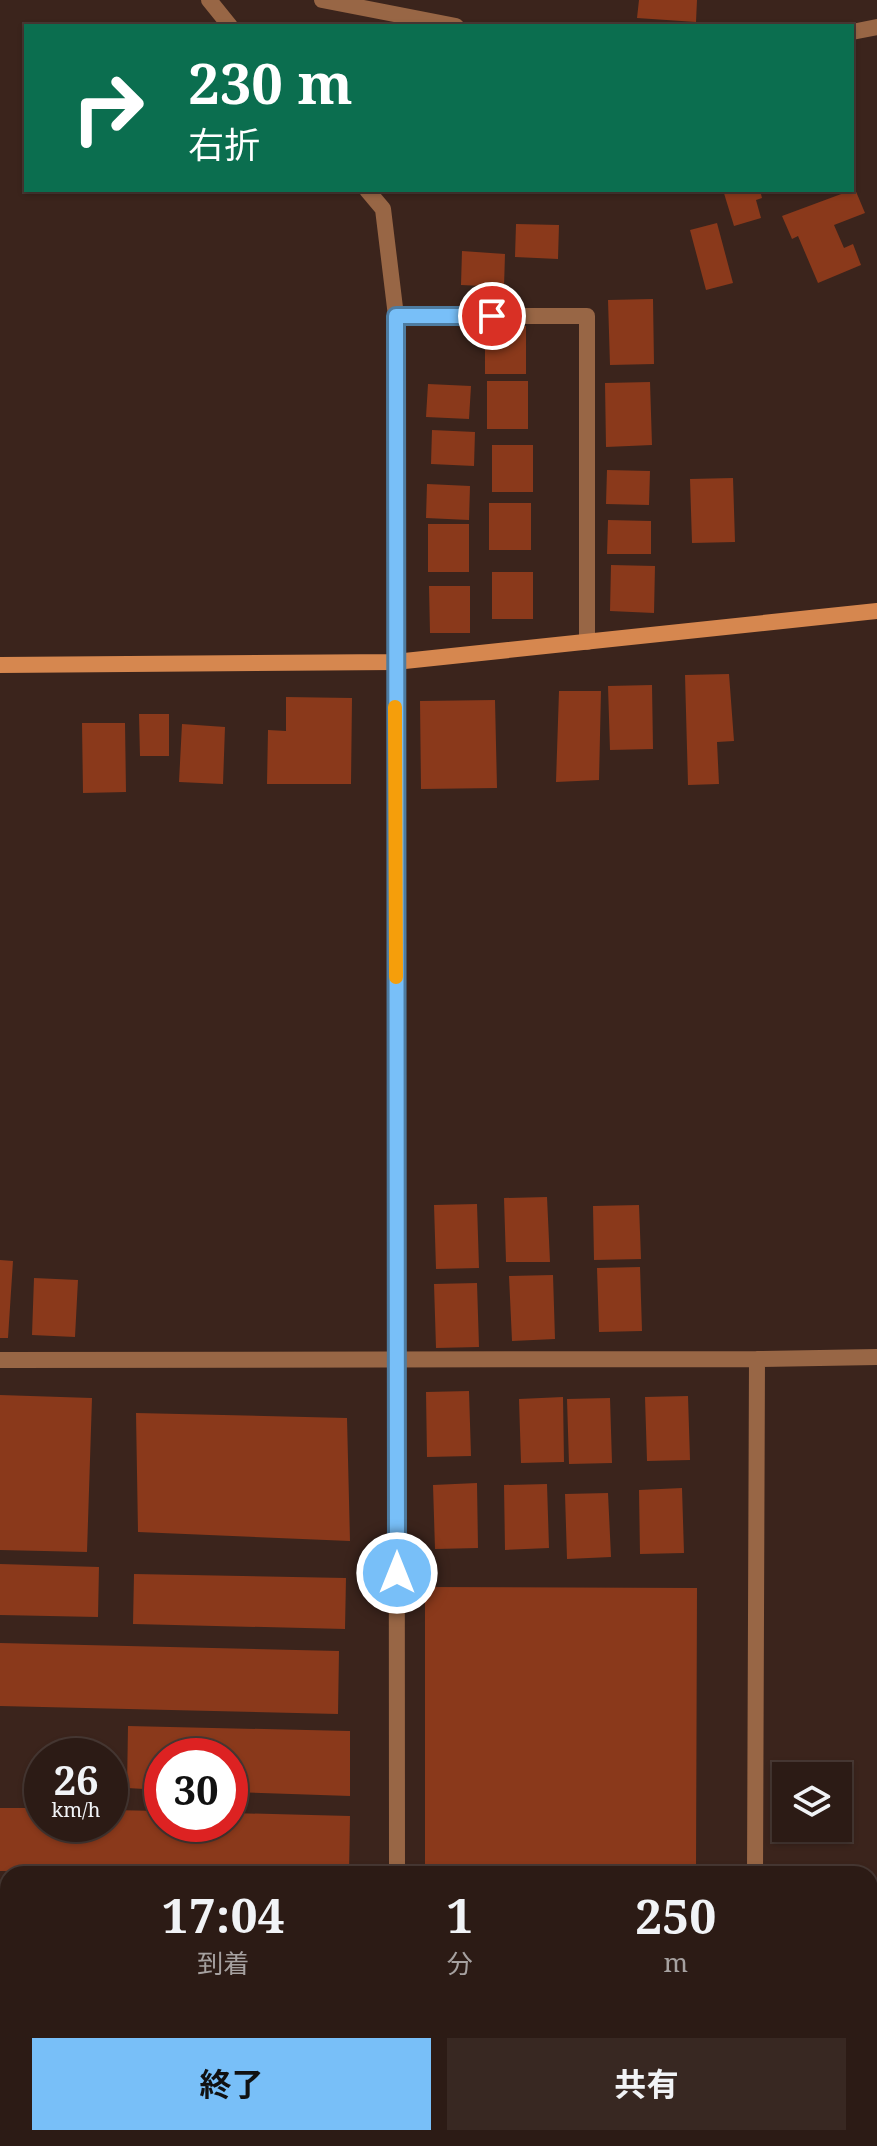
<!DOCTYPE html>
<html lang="ja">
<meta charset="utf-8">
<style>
body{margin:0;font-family:"Noto Serif","Noto Sans JP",serif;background:#382822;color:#f1f3f6;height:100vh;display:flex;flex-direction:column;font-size:30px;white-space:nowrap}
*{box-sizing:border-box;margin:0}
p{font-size:26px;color:#a6a1a0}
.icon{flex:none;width:44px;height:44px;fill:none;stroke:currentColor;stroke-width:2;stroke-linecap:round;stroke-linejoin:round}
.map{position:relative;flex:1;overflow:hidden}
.sheet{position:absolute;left:0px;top:1866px;width:878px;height:280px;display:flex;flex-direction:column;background:#2c1b15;border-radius:24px 24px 0 0;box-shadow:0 2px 6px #0004,0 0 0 2px #483934}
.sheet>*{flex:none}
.guide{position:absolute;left:24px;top:24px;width:830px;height:168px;border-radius:0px;box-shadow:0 2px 6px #0004,0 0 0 2px #483934;background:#0b6e4f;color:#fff;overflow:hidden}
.fabs{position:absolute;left:772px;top:1762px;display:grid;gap:16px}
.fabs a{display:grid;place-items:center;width:80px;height:80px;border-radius:0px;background:#2c1b15;box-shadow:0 2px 6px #0004,0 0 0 2px #483934;font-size:40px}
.speed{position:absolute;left:24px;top:1738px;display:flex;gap:16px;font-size:40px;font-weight:700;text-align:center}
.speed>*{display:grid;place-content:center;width:104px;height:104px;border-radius:50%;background:#2c1b15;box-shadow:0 2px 6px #0004,0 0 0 2px #483934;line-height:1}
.speed small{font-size:20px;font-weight:400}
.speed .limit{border:12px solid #d22;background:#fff;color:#111}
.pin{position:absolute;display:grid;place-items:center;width:68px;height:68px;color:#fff;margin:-34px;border:4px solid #fff;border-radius:50%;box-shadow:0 2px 8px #0007}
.me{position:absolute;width:88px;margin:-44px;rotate:0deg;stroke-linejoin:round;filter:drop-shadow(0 0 6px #0008)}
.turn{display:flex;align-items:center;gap:28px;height:168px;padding:0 32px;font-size:36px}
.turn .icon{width:104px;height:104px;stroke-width:2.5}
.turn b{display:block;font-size:56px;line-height:68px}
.eta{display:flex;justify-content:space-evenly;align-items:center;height:136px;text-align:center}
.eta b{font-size:48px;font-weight:700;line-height:56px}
.primary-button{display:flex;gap:16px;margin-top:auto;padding:16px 32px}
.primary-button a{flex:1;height:92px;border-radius:0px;background:#78bff8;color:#111;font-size:32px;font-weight:700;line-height:92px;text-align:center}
.primary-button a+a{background:#382822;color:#f1f3f6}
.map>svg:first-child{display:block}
</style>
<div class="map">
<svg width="877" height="2146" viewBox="0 0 877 2146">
<rect width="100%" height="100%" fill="#3b241c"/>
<path fill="#364f1c" d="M501 190H594L583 194Z"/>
<path fill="#8a391b" d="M639 0H697L696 22 637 18Z
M852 182 865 213 834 225 844 248 853 244 861 265 818 283 798 236 792 239 782 216 852 190Z
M723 190H760L762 198 756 200 761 218 734 226Z
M717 223 733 283 706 290 690 230Z
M516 224 559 225 558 259 515 257Z
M462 251 505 254 504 287 461 285Z
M653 299 654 364 610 365 608 300Z
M485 326H526V374H485Z
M487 381H528V429H487Z
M650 382 652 445 606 447 605 383Z
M428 384 471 386 469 419 426 417Z
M432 430 475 432 474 466 431 464Z
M492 445H533V492H492Z
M607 470 650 471 649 505 606 504Z
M733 478 735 542 692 543 690 479Z
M427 484 470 486 469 520 426 518Z
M489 503H531V550H489Z
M608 520 651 521V554H607Z
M428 524H469V572H428Z
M611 565 655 566 654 613 610 611Z
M492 572H533V619H492Z
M429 586H470V633H430Z
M729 674 734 741 717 742 719 784 688 785 685 675Z
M652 685 653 749 610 750 608 686Z
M559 691H601L599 780 556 782Z
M286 697 352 698 351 784H267L268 730 286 731Z
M495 700 497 788 421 789 420 701Z
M139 714H169V756H140Z
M82 723H125L126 792 83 793Z
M182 724 225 727 223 784 179 782Z
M547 1197 550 1262H506L504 1198Z
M477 1204 479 1268 436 1269 434 1205Z
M639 1205 641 1259 594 1260 593 1206Z
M0 1260 13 1261 8 1338H0Z
M640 1267 642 1331 599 1332 597 1268Z
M553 1275 555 1339 512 1341 509 1276Z
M34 1278 78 1280 75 1337 32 1335Z
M477 1283 479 1347 436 1348 434 1284Z
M469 1391 471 1456 427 1457 426 1392Z
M0 1395 92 1398 87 1552 0 1550Z
M688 1396 690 1460 647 1461 645 1397Z
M563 1397 564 1462 521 1463 519 1399Z
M610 1398 612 1463 569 1464 567 1399Z
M136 1413 347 1418 350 1541 138 1532Z
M477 1483 478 1548 435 1549 433 1485Z
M547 1484 549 1548 505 1550 504 1485Z
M682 1488 684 1553 640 1554 639 1490Z
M608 1493 611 1557 567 1559 565 1494Z
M0 1564 99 1567 98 1617 0 1615Z
M134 1574 346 1578 345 1629 133 1624Z
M425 1587 697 1588 696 1874H425Z
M0 1643 339 1651 338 1714 0 1706Z
M128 1726 350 1731V1796L230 1792V1756H162V1790L127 1788Z
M0 1808H42V1824H110V1810L162 1811V1824H230V1813L350 1816 349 1874 0 1871Z"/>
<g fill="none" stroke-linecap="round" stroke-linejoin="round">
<path stroke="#986645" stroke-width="16" d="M209 0 230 26
M322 0 456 26
M852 32 877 27
M367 190 383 209 396 316 397 1874
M396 316H587V642
M0 1360 757 1359
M755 1874 757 1359 877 1357
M0 1894H8
M683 2138 684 2146
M391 2146 392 2138"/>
<path stroke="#d6874f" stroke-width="16" d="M0 665 395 662 877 611"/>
</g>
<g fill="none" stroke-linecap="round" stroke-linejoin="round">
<g stroke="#4e7ca1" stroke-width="20">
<path id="route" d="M397 1573 396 316H492"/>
</g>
<use href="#route" stroke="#78bff8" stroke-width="14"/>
<path stroke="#f59e0b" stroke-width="14" d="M395 707 396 977"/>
</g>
</svg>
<div class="fabs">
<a><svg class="icon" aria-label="layers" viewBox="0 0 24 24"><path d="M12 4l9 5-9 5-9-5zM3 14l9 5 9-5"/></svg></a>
</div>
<div class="speed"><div>26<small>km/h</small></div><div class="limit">30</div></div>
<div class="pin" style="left:492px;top:316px;background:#d93025"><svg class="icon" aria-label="arrive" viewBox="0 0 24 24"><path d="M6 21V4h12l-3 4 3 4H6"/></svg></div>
<svg class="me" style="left:397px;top:1573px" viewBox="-20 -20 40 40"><circle r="17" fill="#78bff8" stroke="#fff" stroke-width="3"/><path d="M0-11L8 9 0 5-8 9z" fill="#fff"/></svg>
<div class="guide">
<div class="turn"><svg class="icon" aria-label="right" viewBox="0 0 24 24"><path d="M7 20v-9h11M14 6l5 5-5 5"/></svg><div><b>230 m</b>右折</div></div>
</div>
<section class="sheet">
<div class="eta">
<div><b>17:04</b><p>到着</p></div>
<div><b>1</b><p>分</p></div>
<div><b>250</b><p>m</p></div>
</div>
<div class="primary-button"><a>終了</a><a>共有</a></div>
</section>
</div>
